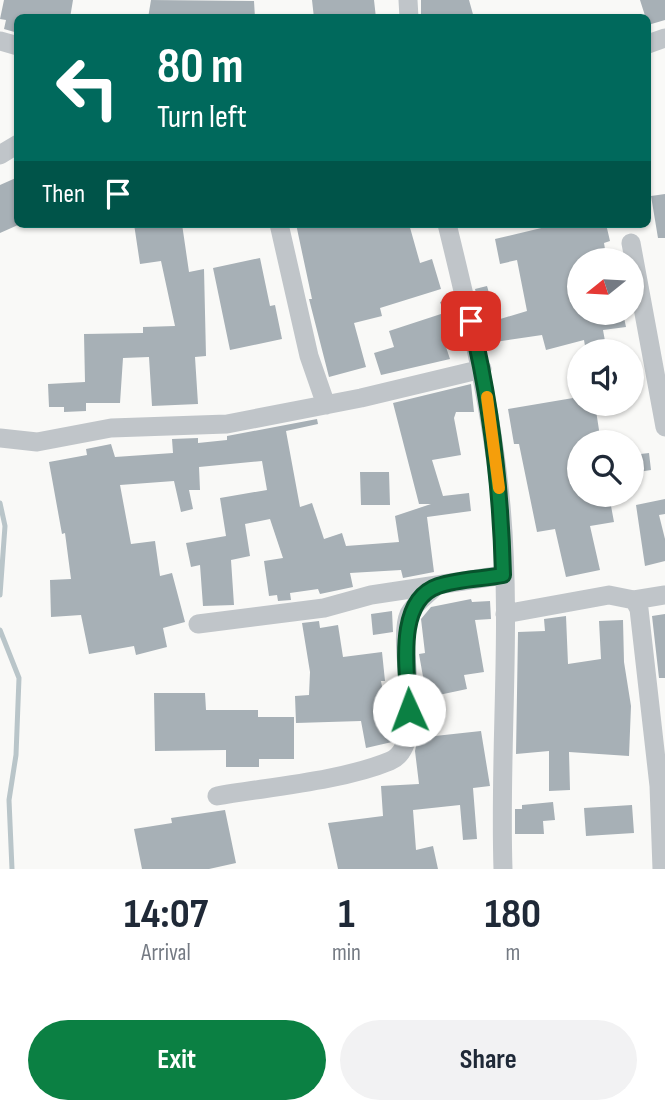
<!DOCTYPE html>
<style>
body{margin:0;font-family:"Sofia Sans Condensed",sans-serif;background:#f2f2f3;color:#1f2937;height:100vh;display:flex;flex-direction:column;font-size:26px;white-space:nowrap}
*{box-sizing:border-box;margin:0}
p{font-size:23px;color:#747a83}
.icon{flex:none;width:38px;height:38px;fill:none;stroke:currentColor;stroke-width:2;stroke-linecap:round;stroke-linejoin:round}
.map{position:relative;height:869px;overflow:hidden}
.sheet{display:flex;flex-direction:column;background:#fff;flex:1}
.sheet>*{flex:none}
.hud{position:absolute;left:14px;top:14px;width:637px;height:214px;border-radius:10px;box-shadow:0 2px 5px #0004;background:#00695c;color:#fff;overflow:hidden}
.needle{width:46px;rotate:252deg}
.controls{position:absolute;left:567px;top:248px;display:grid;gap:14px}
.controls a{display:grid;place-items:center;width:77px;height:77px;border-radius:50%;background:#fff;box-shadow:0 2px 5px #0004;font-size:35px}
.pin{position:absolute;display:grid;place-items:center;width:60px;height:60px;color:#fff;margin:-30px;border-radius:14px;box-shadow:0 4px 10px #0006}
.me{position:absolute;width:77px;margin:-38px;rotate:358deg;stroke-linejoin:round;filter:drop-shadow(0 0 5px #0008)}
.turn{display:flex;align-items:center;gap:24px;height:147px;padding:0 28px;font-size:32px}
.turn .icon{width:91px;height:91px;stroke-width:2.5}
.turn b{display:block;font-size:49px;line-height:60px}
.then{display:flex;align-items:center;height:66px;padding:0 28px;background:#0003;gap:14px;font-size:26px}
.eta{display:flex;justify-content:space-evenly;align-items:center;height:119px;text-align:center}
.eta b{font-size:42px;font-weight:700;line-height:49px}
.action{display:flex;gap:14px;margin-top:auto;padding:14px 28px}
.action a{flex:1;height:80px;border-radius:42px;background:#0b8043;color:#fff;font-size:28px;font-weight:700;line-height:80px;text-align:center}
.action a+a{background:#f2f2f3;color:#1f2937}
.map>svg:first-child{display:block}
</style>
<div class="map">
<svg width="665" height="869" viewBox="0 0 665 869">
<rect width="100%" height="100%" fill="#f9f9f7"/>
<g fill="none" stroke-linecap="round" stroke-linejoin="round">
<path stroke="#b9c5c9" stroke-width="5" d="M0 503 5 526 0 595
M0 630 19 678 16 755 9 800 12 869"/>
</g>
<path fill="#a7b0b6" d="M4 0H73L70 18H18V33L4 29 6 20 0 19Z
M151 0 254 1 255 18H148Z
M312 0H374L376 18H314Z
M421 0H469L474 18H421Z
M640 0H665V20L648 25Z
M18 177V225L0 233V185Z
M665 194V238H658L651 196Z
M134 224H182L189 272 204 269 206 356 195 357 198 404 152 406 149 357 123 358 120 403H86V411L64 412V407H49L48 384 85 382 84 334 143 333V327L175 326 161 261 140 264Z
M296 224H409L420 263 432 259 441 289 380 308 382 316 354 323 366 367 329 377 309 299H312Z
M558 224H606L610 241 604 243 607 261H579V313H623L626 327 603 330 607 352H586L584 340 546 350 542 335 488 343 475 289 487 286 497 320 527 311 517 260 500 264 495 239Z
M260 258 270 306 275 305 282 339 230 350 213 268Z
M452 298 459 330 442 335 450 359 381 375 374 353 394 347 389 331 444 313 440 302Z
M471 384 474 412H456L454 418 461 455 432 460 443 496 469 493 471 511 427 517 434 572 403 578 401 570 350 573 353 587 320 594 318 589 290 593 291 600 278 601 277 595 269 596 264 561 283 558 270 519 245 524 250 556 231 560 234 605 203 606 200 565 191 567 186 543 226 536 220 498 267 490 262 461 199 467 200 490H189L193 509 181 512 174 481 120 485 131 544 155 541 160 576 172 573 185 622 163 628 167 647 136 655 134 646 89 654 81 615 51 617 50 580 71 579 65 533 62 534 49 462 87 455 86 449 111 444 115 457 173 453 172 439 198 438V443L227 440V436L317 419 318 424 286 431 300 507 312 503 324 539 342 533 346 546 399 542 395 516 431 504H419L393 403Z
M579 397V404H595L601 443H579V495H609L614 522 590 526 600 570 566 577 555 529 537 532 519 444H514L508 409Z
M649 453 651 470 632 473V455Z
M360 472H389L390 505H361Z
M665 499V514L659 515 665 539V561L645 566 636 505Z
M471 599 472 602 490 601 491 619 475 620 484 672 464 675 467 689 434 696 435 736 481 731 490 786 473 788 477 839 463 840 460 805 413 810 416 850 433 846 438 869H338L328 823 383 816 381 786 419 784 415 751 422 717 421 688H425L419 654 425 653 421 619 431 607Z
M392 611 393 632 373 635 371 614Z
M665 614V678H659L652 616Z
M566 616 568 664 601 659 599 621 623 620 624 662 631 706 629 756 569 752 570 790 549 791V751L516 754 518 632 545 631 544 619Z
M319 621 320 628 338 625 343 657 382 652 385 681H381L392 742 366 748 361 721 296 723 295 696 309 695 310 672 302 623Z
M154 693H205L206 710H258V717H294V759H259V767H226V750L155 751Z
M553 802 555 820 543 821 544 834H515V809H522V805Z
M632 805 634 833 586 836 584 808Z
M225 810 236 863 209 869H142L134 829 172 823 171 818Z"/>
<g fill="none" stroke-linecap="round" stroke-linejoin="round">
<path stroke="#c0c5c9" stroke-width="19" d="M408 0 409 18
M0 41 18 46
M648 44 665 38
M0 155 18 144
M279 224 309 356 326 405
M447 224C470 318 492 410 501 506 512 627 499 748 503 869
M631 243 665 427
M0 438 37 442 111 428 227 424 361 398 482 369
M634 600 639 609 659 786 662 869
M505 614 609 595 634 600 665 595
M198 624 324 608 371 595 503 575
M217 796C268 787 342 781 390 761 429 745 395 646 409 614 414 604 428 594 435 587"/>
</g>
<g fill="none" stroke-linecap="round" stroke-linejoin="round">
<g stroke="#07532c" stroke-width="18">
<path id="route" d="M409 710C408 674 394 601 438 586 458 579 482 579 503 575 501 489 491 404 471 321"/>
</g>
<use href="#route" stroke="#0b8043" stroke-width="12"/>
<path stroke="#f59e0b" stroke-width="12" d="M487 397 499 488"/>
</g>
</svg>
<div class="controls">
<a><svg class="needle" viewBox="-14 -14 28 28"><path d="M0-13l5 13h-10z" fill="#e53935"/><path d="M0 13l5-13h-10z" fill="#747a83"/></svg></a>
<a><svg class="icon" aria-label="sound" viewBox="0 0 24 24"><path d="M4 9h4l5-4v14l-5-4H4zM17 9q2 3 0 6"/></svg></a>
<a><svg class="icon" aria-label="search" viewBox="0 0 24 24"><circle cx="10" cy="10" r="6"/><path d="M15 15l6 6"/></svg></a>
</div>
<div class="pin" style="left:471px;top:321px;background:#d93025"><svg class="icon" aria-label="arrive" viewBox="0 0 24 24"><path d="M6 21V4h12l-3 4 3 4H6"/></svg></div>
<svg class="me" style="left:409px;top:710px" viewBox="-20 -20 40 40"><circle r="19" fill="#fff"/><path d="M0-13L10 11 0 6-10 11z" fill="#0b8043"/></svg>
<div class="hud">
<div class="turn"><svg class="icon" aria-label="left" viewBox="0 0 24 24"><path d="M17 20v-9H6M10 6l-5 5 5 5"/></svg><div><b>80 m</b>Turn left</div></div>
<div class="then">Then<svg class="icon" aria-label="arrive" viewBox="0 0 24 24"><path d="M6 21V4h12l-3 4 3 4H6"/></svg></div>
</div>
</div>
<section class="sheet">
<div class="eta">
<div><b>14:07</b><p>Arrival</p></div>
<div><b>1</b><p>min</p></div>
<div><b>180</b><p>m</p></div>
</div>
<div class="action"><a>Exit</a><a>Share</a></div>
</section>
